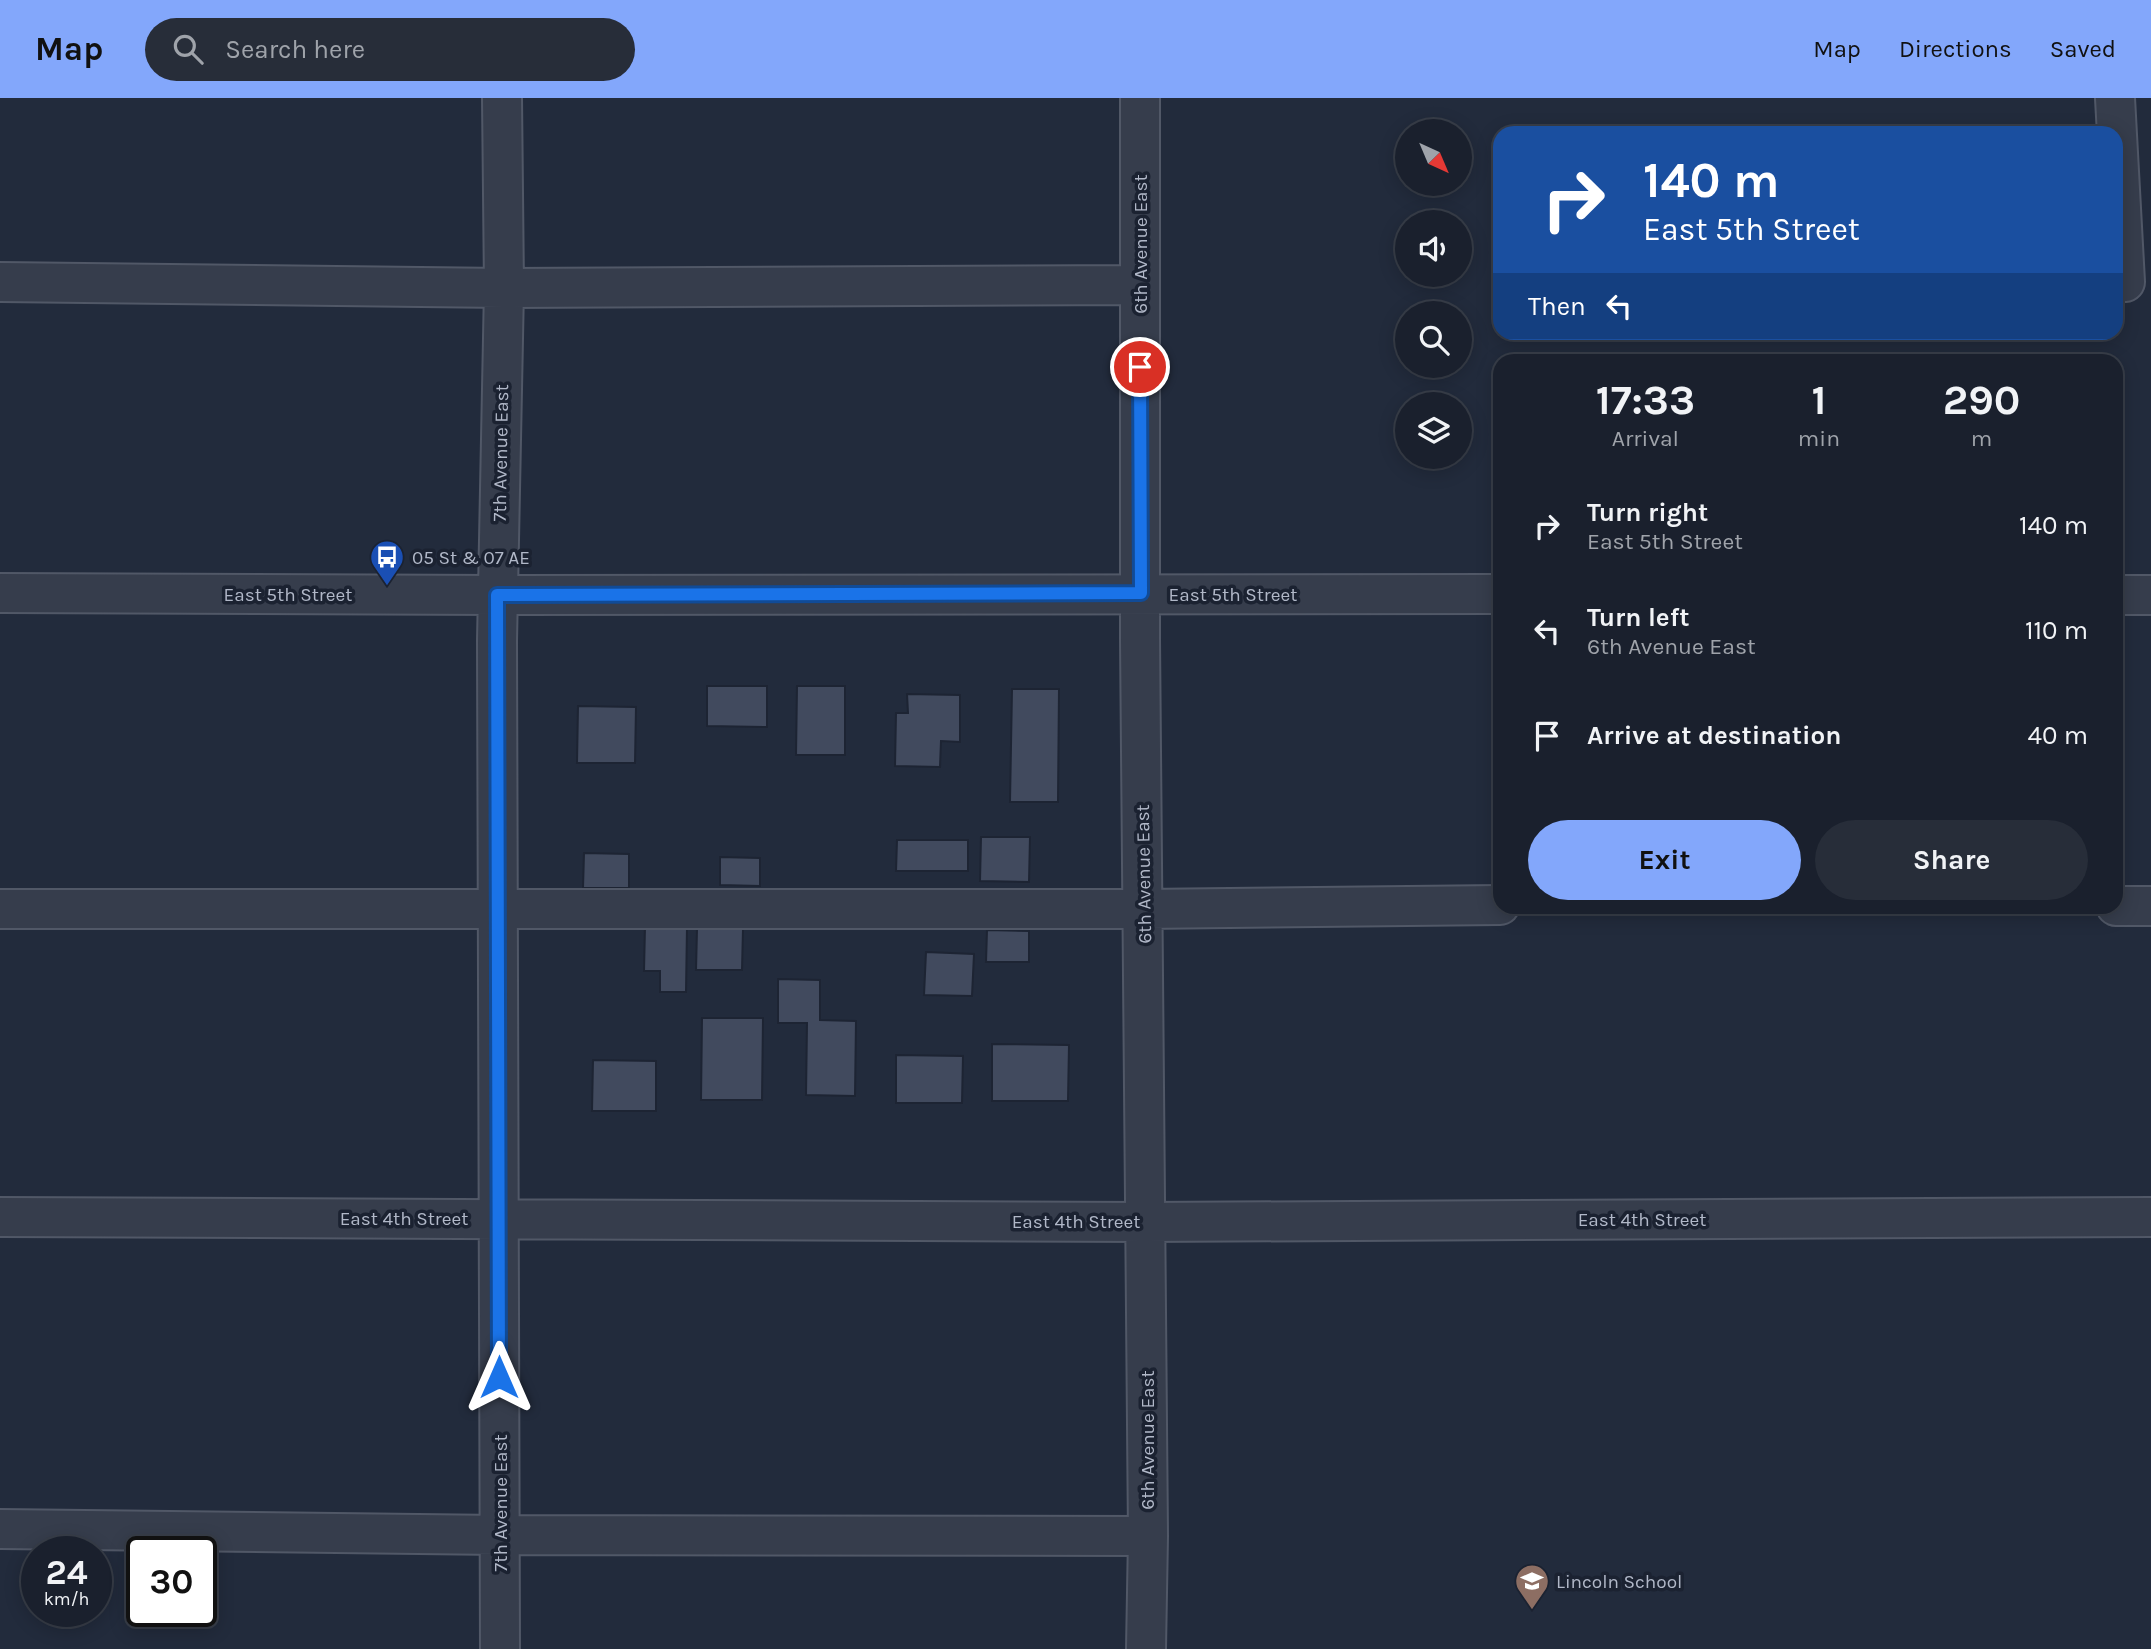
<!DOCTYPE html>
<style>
body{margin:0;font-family:Karla,sans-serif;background:#272d39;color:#f1f3f6;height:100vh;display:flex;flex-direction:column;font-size:26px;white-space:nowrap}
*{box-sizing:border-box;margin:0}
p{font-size:23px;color:#9fa3aa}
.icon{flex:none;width:38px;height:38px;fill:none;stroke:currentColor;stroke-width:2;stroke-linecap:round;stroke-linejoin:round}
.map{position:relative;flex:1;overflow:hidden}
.panel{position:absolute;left:1493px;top:256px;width:630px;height:560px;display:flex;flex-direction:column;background:#1a202d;border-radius:21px;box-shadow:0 4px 18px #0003,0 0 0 2px #383e49}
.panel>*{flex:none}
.guide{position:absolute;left:1493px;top:28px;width:630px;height:214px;border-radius:21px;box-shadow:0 4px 18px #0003,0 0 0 2px #383e49;background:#1a4fa0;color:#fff;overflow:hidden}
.needle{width:46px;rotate:136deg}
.buttons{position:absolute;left:1395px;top:21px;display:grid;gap:14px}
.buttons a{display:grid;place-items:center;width:77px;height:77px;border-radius:50%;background:#1a202d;box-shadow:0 4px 18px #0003,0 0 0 2px #383e49;font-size:35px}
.speed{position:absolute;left:21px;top:1438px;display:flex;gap:14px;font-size:35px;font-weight:700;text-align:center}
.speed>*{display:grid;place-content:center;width:91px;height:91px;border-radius:50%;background:#1a202d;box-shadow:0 4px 18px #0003,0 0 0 2px #383e49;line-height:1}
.speed small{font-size:18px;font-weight:400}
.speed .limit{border:4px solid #111;border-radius:10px;background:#fff;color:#111}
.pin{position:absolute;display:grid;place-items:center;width:60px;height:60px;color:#fff;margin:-30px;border:4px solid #fff;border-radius:50%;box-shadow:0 2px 7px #0007}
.me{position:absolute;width:77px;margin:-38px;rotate:0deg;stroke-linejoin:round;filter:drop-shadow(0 0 5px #0008)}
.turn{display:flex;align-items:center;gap:24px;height:147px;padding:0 35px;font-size:32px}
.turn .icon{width:91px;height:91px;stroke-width:2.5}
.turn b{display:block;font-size:49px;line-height:60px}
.then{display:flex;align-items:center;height:66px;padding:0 35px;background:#0003;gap:14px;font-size:26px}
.eta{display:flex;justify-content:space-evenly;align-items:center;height:119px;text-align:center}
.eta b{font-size:42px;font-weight:700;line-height:49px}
.action{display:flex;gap:14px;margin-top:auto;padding:14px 35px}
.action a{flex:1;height:80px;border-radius:42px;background:#83a7fb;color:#111;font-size:28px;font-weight:700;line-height:80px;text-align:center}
.action a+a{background:#272d39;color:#f1f3f6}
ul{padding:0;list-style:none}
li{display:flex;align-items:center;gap:21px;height:105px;padding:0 35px}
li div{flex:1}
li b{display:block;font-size:26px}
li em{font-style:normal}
header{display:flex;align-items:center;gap:42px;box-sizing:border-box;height:98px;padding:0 35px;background:#83a7fb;color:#111}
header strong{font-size:33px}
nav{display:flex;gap:38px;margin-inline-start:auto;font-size:24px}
.search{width:490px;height:63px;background:#272d39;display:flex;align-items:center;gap:18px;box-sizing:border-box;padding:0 24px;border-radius:38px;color:#9fa3aa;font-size:26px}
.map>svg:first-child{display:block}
</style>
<header>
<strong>Map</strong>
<div class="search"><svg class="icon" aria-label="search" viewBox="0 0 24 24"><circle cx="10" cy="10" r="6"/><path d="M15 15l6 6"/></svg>Search here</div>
<nav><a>Map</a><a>Directions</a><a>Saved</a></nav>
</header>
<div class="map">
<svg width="2151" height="1551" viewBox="0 0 2151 1551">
<rect width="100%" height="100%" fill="#222b3c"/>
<path fill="#414a5e" stroke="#1d2433" stroke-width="2" d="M707 588H767V629L707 628Z
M797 588H845V657H796Z
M1012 591H1059L1058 704H1010Z
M907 596 960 597V644L941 643 940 669 895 668 896 615H908Z
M578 608 636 609 635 665H577Z
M981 739H1030L1029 784 980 783Z
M897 742H968V773H896Z
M584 755 629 756V790H583Z
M720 759 760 760V788L720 787Z
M645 828 687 829 686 894H660V873H644Z
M697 831H743L742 872H696Z
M987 832 1029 833V864H986Z
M926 854 974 856 972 898 924 897Z
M778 881 820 882V922L856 923 855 998 806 997 807 925H778Z
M702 920H763L762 1002H701Z
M992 946 1069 947 1068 1003H992Z
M896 957 963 958 962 1005H896Z
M593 962 656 963V1013H592Z"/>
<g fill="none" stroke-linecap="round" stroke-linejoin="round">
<g stroke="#515867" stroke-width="42">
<path id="minor" d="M1140 0V541L1148 1438 1146 1551
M2115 0 2125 184
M0 184 504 190 1140 187
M0 495 497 497 1500 496
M2116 497H2151
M2116 808H2151
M0 811H1144L1500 807
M0 1119 1146 1124 2151 1119
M0 1431 500 1437 1148 1438
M500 1551 497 543 504 190 502 0"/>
</g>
<use href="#minor" stroke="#363d4c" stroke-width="38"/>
</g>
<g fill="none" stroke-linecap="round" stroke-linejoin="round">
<g stroke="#114b97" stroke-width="18">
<path id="route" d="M499 1279 497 497 1141 495 1140 269"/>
</g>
<use href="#route" stroke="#1a73e8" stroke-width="12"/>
</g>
<defs>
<g id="bus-pin" transform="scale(1.75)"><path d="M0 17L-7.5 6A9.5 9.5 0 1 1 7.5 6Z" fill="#1a4fb4" stroke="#1b2231"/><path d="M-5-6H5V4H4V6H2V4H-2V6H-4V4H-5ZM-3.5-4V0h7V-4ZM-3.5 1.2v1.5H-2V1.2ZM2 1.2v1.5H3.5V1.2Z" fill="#fff"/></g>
<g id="school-pin" transform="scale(1.75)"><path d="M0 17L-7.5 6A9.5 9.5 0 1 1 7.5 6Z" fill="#8d6e63" stroke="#1b2231"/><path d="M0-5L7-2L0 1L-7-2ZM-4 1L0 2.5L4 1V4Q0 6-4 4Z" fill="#fff"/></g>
</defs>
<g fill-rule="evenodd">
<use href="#bus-pin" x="387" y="459"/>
<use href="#school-pin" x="1532" y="1483"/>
</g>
<g text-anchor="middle" stroke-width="7" stroke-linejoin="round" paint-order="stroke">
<g font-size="19" fill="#b1b8c8" stroke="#1b2231">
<text transform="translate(1140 146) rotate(-90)" y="7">6th Avenue East</text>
<text transform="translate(500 355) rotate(-89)" y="7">7th Avenue East</text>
<text x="288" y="503">East 5th Street</text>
<text x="1233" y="503">East 5th Street</text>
<text transform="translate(1143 776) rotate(-91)" y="7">6th Avenue East</text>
<text x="404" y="1127">East 4th Street</text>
<text x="1642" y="1128">East 4th Street</text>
<text x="1076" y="1130">East 4th Street</text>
<text transform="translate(1147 1342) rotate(-90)" y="7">6th Avenue East</text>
<text transform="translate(500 1405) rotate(-90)" y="7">7th Avenue East</text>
</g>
<g font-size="19" fill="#b1b8c8" stroke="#1b2231" text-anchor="start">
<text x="412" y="466">05 St &amp; 07 AE</text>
<text x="1556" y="1490">Lincoln School</text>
</g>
</g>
</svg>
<div class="buttons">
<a><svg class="needle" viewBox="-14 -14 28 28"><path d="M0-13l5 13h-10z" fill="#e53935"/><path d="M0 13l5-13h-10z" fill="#9fa3aa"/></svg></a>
<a><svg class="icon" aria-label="sound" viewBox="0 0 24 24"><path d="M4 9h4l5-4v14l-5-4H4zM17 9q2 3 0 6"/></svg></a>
<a><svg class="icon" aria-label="search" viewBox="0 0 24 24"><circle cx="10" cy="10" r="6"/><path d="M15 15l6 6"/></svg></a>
<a><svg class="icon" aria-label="layers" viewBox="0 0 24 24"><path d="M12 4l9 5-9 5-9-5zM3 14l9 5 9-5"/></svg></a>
</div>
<div class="speed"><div>24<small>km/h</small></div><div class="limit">30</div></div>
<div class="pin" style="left:1140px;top:269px;background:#d93025"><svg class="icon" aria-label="arrive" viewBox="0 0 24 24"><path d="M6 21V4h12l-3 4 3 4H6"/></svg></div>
<svg class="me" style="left:499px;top:1279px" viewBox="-20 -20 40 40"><path d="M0-17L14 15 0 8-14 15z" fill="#1a73e8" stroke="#fff" stroke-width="4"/></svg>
<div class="guide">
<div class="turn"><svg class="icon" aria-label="right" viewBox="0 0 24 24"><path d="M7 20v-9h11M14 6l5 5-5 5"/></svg><div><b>140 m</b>East 5th Street</div></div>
<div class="then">Then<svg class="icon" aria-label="left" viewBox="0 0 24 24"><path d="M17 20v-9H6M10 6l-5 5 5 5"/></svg></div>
</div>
<section class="panel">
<div class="eta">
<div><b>17:33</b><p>Arrival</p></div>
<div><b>1</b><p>min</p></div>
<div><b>290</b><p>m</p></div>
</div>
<ul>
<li><svg class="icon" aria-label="right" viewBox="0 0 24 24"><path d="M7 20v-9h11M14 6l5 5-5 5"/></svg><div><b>Turn right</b><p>East 5th Street</p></div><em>140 m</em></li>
<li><svg class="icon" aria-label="left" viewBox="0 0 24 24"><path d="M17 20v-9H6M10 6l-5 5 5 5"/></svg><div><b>Turn left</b><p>6th Avenue East</p></div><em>110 m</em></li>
<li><svg class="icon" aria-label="arrive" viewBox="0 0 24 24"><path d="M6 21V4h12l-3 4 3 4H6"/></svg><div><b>Arrive at destination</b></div><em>40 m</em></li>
</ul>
<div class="action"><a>Exit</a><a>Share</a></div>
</section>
</div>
